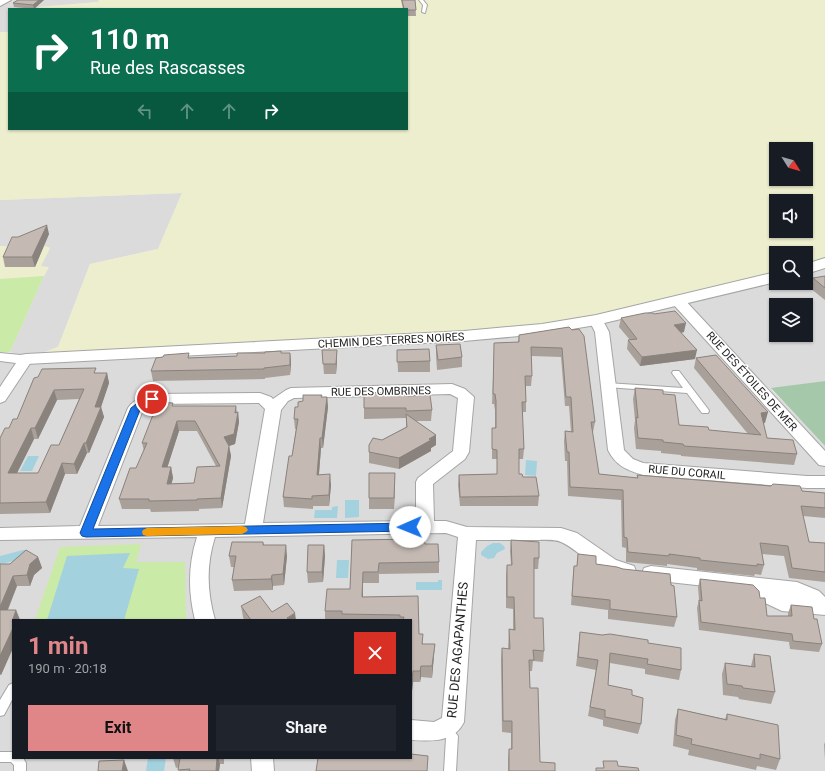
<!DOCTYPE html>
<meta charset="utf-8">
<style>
body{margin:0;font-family:Roboto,sans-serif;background:#20242c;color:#f1f3f6;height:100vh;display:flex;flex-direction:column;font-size:15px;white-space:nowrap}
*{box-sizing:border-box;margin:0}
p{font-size:13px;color:#9ea1a6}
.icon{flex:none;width:22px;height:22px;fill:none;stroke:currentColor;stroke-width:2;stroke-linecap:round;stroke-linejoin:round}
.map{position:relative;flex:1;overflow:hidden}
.sheet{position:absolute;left:12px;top:619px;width:400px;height:140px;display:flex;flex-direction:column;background:#171b24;border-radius:0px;box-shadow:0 1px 3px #0004}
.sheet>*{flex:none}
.guide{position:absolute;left:8px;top:8px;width:400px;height:122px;border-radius:0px;box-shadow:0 1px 3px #0004;background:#0b6e4f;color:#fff;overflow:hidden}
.needle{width:26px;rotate:127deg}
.fabs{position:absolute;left:769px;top:142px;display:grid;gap:8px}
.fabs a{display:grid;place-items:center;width:44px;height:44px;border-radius:0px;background:#171b24;box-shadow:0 1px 3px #0004;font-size:20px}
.pin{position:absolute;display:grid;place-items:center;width:34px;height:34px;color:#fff;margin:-17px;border:2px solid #fff;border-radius:50%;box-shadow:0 1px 4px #0007}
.me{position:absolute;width:44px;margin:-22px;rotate:269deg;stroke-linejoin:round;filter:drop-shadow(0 0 3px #0008)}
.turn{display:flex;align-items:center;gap:14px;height:84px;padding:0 16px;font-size:18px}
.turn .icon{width:52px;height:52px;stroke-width:2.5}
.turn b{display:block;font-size:28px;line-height:34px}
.lanes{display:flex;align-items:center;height:38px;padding:0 16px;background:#0003;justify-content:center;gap:20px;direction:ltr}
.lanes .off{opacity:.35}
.round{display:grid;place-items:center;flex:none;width:42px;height:42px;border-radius:0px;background:#20242c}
.overview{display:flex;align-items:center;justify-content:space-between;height:68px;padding:0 16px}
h1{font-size:24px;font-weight:700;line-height:30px;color:#e08689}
.action{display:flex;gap:8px;margin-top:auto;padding:8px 16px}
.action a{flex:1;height:46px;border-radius:0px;background:#e08689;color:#111;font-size:16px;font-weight:700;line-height:46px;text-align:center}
.action a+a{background:#20242c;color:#f1f3f6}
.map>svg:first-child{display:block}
</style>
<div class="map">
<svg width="825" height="771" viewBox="0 0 825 771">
<rect width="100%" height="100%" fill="#efebe4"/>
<path fill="#dcdbdb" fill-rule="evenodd" d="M13 0H99L98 2 39 7 37 9H9V32H0V6Z
M182 193 158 249 90 264 58 347 28 358 776 272V283H806V264L825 258V381L771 389 825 446V771H0V359L25 358 10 352 48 267H40L50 248 44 246H0V200ZM776 305H806V335H776ZM13 620H411V758H13Z"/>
<path fill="#eceece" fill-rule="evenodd" d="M99 0H825V258L806 264V253H776V272L543 328 26 359 58 347 90 264 158 249 182 193 0 200V32H9V129H407V9H37L39 7 98 2ZM776 149H806V179H776ZM776 201H806V231H776Z
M0 246H44L50 248 41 266 49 267 44 276 0 279Z"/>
<path fill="#caeaa8" d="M44 276 10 352H0V279Z
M141 544 136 562H185L186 620H35L60 547Z"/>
<path fill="#a4c8a9" d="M825 381V446L771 388Z"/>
<path fill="#a3d1de" d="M28 456H39L32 471H20Z
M526 460 537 461 536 476 525 475Z
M345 500H359V517L345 518Z
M338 506 337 518H314L315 510H332V507Z
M493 543H500L504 546 505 549 497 553 494 558 488 559 481 555V552L487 546Z
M23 550H26L24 559 0 564V556Z
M130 553 123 568 139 569 124 620H47L67 556Z
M337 560H349L348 578H336Z
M438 580H442V590H416V582H438Z
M148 758H166L164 771H146Z"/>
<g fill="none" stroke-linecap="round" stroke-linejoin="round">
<g stroke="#a5a5a5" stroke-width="2">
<path id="service" d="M419 0H423L427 5 425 13 422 12 423 5Z
M673 371H679L708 409 709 411 708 413H702L687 393 607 387 603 385 607 383 683 388 672 373Z
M13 683V698L4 715 0 716V700L9 685Z
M446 725 450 726 458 736 456 771H444L446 738 440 730 442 726Z
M0 752H13V758H23L26 763V771H14V765L11 762H0Z"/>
</g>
<g stroke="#a5a5a5" stroke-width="2">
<path id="minor" d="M678 297 683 298 825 451V466L819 465 673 304 671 301 673 298Z
M596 316 601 317 609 332 624 450 633 459 643 463 807 476H825V488H807L643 475C627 470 616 466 608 450L595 332 589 320 591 317Z
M0 353 31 356 33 359 5 401 0 403V387L16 363 0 361Z
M452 384 465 389 474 397 469 452 465 459 433 484 434 521H446L467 527 561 528 577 533 616 560 634 566 636 571 634 576C605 585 584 552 561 542 555 539 544 540 537 540 517 540 496 540 476 540L464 722C454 743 431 741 411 740V720L434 722 442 718 458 537 446 533 215 537C206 565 207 592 215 620H195C188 592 188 565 197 537L0 540V528L80 526 128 408C133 400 143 397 152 394L260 393 271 397 273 399 286 390 291 388ZM450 394 458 398 453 451 418 478 416 482V521L263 523 281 410 288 401 294 398ZM259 403 265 409 245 524 98 526 143 410 154 404Z
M651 566 797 582 819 591 825 597V615L782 611 763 602 750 591 651 580 644 578 642 573 644 568Z
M251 758H273L274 771H252Z"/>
</g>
<g stroke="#a5a5a5" stroke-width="2">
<path id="tertiary" d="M0 0H11L0 6Z
M825 258V268L806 274V264Z
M776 272V282L596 325 542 334 464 341 26 364 20 363 17 359 20 355 26 354 464 331 542 324 596 315Z"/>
</g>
<use href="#service" fill="#fff" fill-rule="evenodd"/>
<use href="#minor" fill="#fff" fill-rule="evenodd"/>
<use href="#tertiary" fill="#fff" fill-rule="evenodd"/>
</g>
<path fill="#a9a09a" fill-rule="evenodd" d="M18 0H44L34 9 14 7 13 3Z
M401 0H415L416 16H407V9H403Z
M49 234 35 267H5L3 257 18 237Z
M825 276V300L810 288 813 278Z
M654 314 684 332 681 333 695 359 640 366 627 349 628 340H630L619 327 621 318Z
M569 327 595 422 593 432 592 431 599 474 637 478V475L825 493V518L803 516 809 542 825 543V582L789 578 784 556 762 554 764 565 761 575 755 574 754 576 697 570V568L667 564V566L626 562V548L622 547 621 500 568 496 567 461H565L564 441 565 431 571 432 569 406H565L561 357 531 356 532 376 531 386H526V412H522L524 449 523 459H519V474L523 477 539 496 538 506H460L458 485 459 475 497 474V459H492V428H495V410L494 404H492L494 352 518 342 519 335Z
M436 345 462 357V367L437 370 436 355Z
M322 350H337V360L336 374H324Z
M397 350 430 361V372H398Z
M281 353H290L291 363 290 375 265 378V379L153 381 151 371 190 358 237 356Z
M696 358 765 423H763L767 438 797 454 794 465 681 456V455L661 453V451L636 449 634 428 635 420 633 399 635 388 663 394 679 425 709 430 748 434 694 368Z
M97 373H107L109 383 101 407 104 417 89 453H87L77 474H65L50 513 0 514V438L17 419 34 378ZM79 399 59 445 38 473H17L34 439H38L57 400Z
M406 396 432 410 431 421H416L436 435V445L431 448V451L399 469 369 463V445L382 440 406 427V418L364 419V408Z
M322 397H327L328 407 323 448H321L319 475 331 485 329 506H313V509L284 507 283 497 292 456 296 429H295L294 419 298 407 303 401Z
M174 406 238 412 239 422 235 444 229 446 231 456 222 508 199 509V511L151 512 150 509H122L119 499 136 468 144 451 142 443ZM179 431H197L216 466 194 483 171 484 173 478 171 467H167Z
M395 473 394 509H369V498Z
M352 540 425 544 439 562V573L379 574V583H363V597L418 596 419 634 423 644 434 655 432 678 421 677 420 682H413L412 691H411V620H325V611L350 589Z
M511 540 539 558 538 569H534V618L544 651 543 662 533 661 532 671H529L530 688 540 762 555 771H508V760L509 749H511V733L502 732 501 659 502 648 508 649 509 629 513 630V609L506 608V576L507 565H511L510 551Z
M263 542 264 545 287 556 284 585 273 586V590L234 591 232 580 234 567H231L229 556Z
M324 545 325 556 323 582 308 583 307 572Z
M578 554 596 564 623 569 671 585 677 617 674 627 608 619V610L571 605 573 576 574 566H577Z
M38 557 42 568 34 575 30 586H17L8 610H16L20 620H13V648L1 675H0V564H10Z
M700 579 760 598 767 616H788V613L791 605 814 619 822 644 819 652 790 649 789 642 699 630 697 608 699 600 698 587Z
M241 606 272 612 296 620H244L243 617Z
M580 632 648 643 681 670 679 680 645 674V669L610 663 608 685 632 695 641 724 638 734 603 726V720L588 716 596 670 576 666Z
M754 654 775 692 771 704 739 699 738 697 723 695 722 674 725 663 751 666Z
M678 709 725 719 727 714 780 759 776 770 757 766 756 770 688 755 689 750 673 746 675 720Z
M825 742V760L824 745Z
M173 758H224V764H220L219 771H179V767L176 768Z"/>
<path fill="#89827d" d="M39 0H44L34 9 33 5Z
M47 225 49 234 35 267 32 257Z
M686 323 684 332 673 334 674 325Z
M337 350V360L336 374V364Z
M697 350 695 359 640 366 642 357Z
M290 353 291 363 290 375Z
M107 373 109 383 101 407 104 417 89 453 86 443 95 407Z
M54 390 57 400 38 439 35 428Z
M327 397 328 407 323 448 322 438Z
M236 406 237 416 238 412 239 422 235 444 229 446 231 456 222 508 221 498 224 437 235 413Z
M768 412 765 423 758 424 761 413Z
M177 421 179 431 164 478 162 467Z
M31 428 34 439 12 483 8 473Z
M436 435V445L431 448V451L399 469V458Z
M320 438 321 448 318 485 317 475Z
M84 443 87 453 77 474 74 464Z
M62 463 65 474 50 513 46 502Z
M171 467 173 478 169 494 167 484Z
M395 473V484L394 509V498Z
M330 474 331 485 329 506V495Z
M286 545 287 556 284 585 283 574Z
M324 545 325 556 323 582 322 572Z
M38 557 42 568 34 575 30 586 27 575 30 564Z
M363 572V608L362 597Z
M272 575 273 586V590L271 579Z
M13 576 17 586 3 621 0 613V607Z
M16 610 20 620H13V625L12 622Z
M295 613 296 620H287V618Z
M13 628V648L1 675 0 673V656Z
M435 644 434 655 432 678V666Z
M421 666V677L420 682V671Z
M413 671V682L412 691V680Z
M217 758H218L220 764 219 771H216Z
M124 760 128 771H122Z"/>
<path fill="#c4bab3" stroke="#89827d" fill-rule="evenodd" d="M18 0H39L33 5 13 3Z
M402 0H415L416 10H407V9H404Z
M47 225 32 257H3L12 237H18Z
M825 276V288L813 278Z
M675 311 686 323 674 325 697 350 642 357 628 340 637 339 621 318 645 313H653L654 314Z
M569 327 572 330 579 329 584 336 595 422H591L599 474 638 478 637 475 771 486 773 484 800 486 802 491 825 493V508L801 506 809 542 825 543V572L792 568 788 546 760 543 764 565 757 564V566L700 560V558L669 554V556L628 552 627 538 624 537 623 490 570 487 569 452H567L565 431 573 432 571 397H566L562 348 531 347 532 376H525L526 402H522L524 449H519V474H522L523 477H536L539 496 460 497 459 475 497 474V450L492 449V428H496V401L495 394H493L494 343 519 342V335Z
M460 344 462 357 438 360 436 345Z
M429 349 430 361 397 362V350Z
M322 350H337L336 364H323Z
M281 351V353H290V365L264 368V369L151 371 156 358 163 357 164 355 189 353 188 358 237 356V353H265V352Z
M716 355 768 412 761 413 767 438 793 440 797 454 684 446 683 444 663 442V440L638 438 636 417 638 418 635 388 663 390V394L675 395 679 425 708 427 709 430 761 435 696 358Z
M96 368 94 373H107L95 407H101L86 443H84L74 464 62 463 46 502 0 503V438L5 428H9L13 419H17L34 378 38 377 42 369ZM84 389 59 445H51L38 473H8L31 428H35L54 390Z
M406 392V396L430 395 432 410 406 411V408H364V393Z
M303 395H322L321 397H327L322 438H320L317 475 330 474 329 495 312 496V499L283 497 289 456H292L298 419H294L295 407H298V402L303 401Z
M158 402 173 403 172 406H236L235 413 238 412 234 434 224 437 229 446 221 498 197 499V500L149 501V499H119L130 468H136L147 443H142ZM177 421H195L220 466 197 467 194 483 167 484 171 467H162Z
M406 414 436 435 429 439 431 440 399 458 369 452V445L373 438 382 440 407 427Z
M369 473H395L394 498H369Z
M419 539H424L425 544H438L439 562 379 563 378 572H363L362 597 418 596 419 634H423L422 644H435L432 666H421L420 671H413L412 680 411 679V620H403L404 617H400V615L342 614V611H325L327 589H350L352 540Z
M511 540 539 542V558H534V618H543L544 651 533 650 534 660H529L530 688H538L540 762 555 763V771H509V749H512V721H503L502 648 510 649 509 629 515 630 514 597H507V565H512Z
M232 542H263V545H286L283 574 272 575 271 579 232 580 236 556H229Z
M308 545H324L322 572H307Z
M26 550 38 557 30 564 27 575 13 576 0 607V564H10Z
M578 554 596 556V564L617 567 623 569 670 574 671 585 674 586 677 617 610 609V600L572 596 574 566H577Z
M700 579 753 585 759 591 760 598H765L767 616H792L791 605 812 607 814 619H817L822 644 793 641 792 634 701 622 699 600 702 601Z
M260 596 272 612 287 603 295 613 287 618 288 620H251L241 606Z
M0 610H16L12 622H13V628L0 656Z
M580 632 602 635 610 634 648 640V643L681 648V670L647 664 648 659 610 653 608 685 632 690V695L643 698 641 724 605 717V710L590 707 598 660 578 657Z
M754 654 770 656 775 692 743 688 742 686 727 684 725 663 755 667Z
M678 709 727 720V714L778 725 780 759 760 754V759L691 744 692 739 676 735Z
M411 754 428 756 427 771H316L318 758H411Z
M180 758H217L216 771H189L190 769 178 770Z
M124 760 122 771H98L99 761Z
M603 761H617L618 766 638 768 639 771H596V768H604Z"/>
<path fill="#1a73e8" stroke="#114b97" d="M152 397 156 399C153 404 145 406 140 410L93 529 410 523 413 524 415 527 413 530 410 531 86 537 82 536 80 533 131 408 140 401Z"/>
<path fill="#f59e0b" d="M242 526 246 527 248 530 246 532 242 534 147 536 143 535 142 532 143 530 147 528Z"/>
<g text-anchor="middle" stroke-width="3" stroke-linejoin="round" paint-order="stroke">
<g font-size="11" fill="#1e1e1e" stroke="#fff">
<text transform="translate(391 340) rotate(-3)" y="4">CHEMIN DES TERRES NOIRES</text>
<text transform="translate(752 381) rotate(48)" y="4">RUE DES ÉTOILES DE MER</text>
<text transform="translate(381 391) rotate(-1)" y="4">RUE DES OMBRINES</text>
<text transform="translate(687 472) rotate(5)" y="4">RUE DU CORAIL</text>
</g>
<g font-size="13" fill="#1e1e1e" stroke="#fff">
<text transform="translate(457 650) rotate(-85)" y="5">RUE DES AGAPANTHES</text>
</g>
</g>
</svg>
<div class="fabs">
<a><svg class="needle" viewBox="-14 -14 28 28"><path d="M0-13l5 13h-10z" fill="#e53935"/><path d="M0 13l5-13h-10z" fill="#9ea1a6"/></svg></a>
<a><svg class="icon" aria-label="sound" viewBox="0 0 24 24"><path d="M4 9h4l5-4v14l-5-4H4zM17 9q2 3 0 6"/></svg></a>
<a><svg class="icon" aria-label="search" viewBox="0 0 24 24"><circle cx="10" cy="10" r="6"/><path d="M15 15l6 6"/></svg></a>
<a><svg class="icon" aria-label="layers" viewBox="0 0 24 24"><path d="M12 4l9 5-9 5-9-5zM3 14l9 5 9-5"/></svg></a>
</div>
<div class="pin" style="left:152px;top:399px;background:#d93025"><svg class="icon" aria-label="arrive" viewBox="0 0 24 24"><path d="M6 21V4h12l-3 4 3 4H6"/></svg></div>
<svg class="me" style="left:410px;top:527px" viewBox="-20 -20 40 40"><circle r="19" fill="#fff"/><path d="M0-13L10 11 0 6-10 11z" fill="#1a73e8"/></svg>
<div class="guide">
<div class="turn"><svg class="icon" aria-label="right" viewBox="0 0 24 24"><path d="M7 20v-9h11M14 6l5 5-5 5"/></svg><div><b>110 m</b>Rue des Rascasses</div></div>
<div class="lanes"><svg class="icon off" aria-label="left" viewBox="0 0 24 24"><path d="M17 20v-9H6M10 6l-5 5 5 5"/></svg><svg class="icon off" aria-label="ahead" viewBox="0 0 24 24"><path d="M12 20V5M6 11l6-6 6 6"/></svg><svg class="icon off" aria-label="ahead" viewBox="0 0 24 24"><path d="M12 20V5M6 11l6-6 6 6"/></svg><svg class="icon" aria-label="right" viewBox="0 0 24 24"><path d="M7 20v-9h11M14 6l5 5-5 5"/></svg></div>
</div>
<section class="sheet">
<div class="overview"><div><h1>1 min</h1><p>190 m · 20:18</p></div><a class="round" style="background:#d93025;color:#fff"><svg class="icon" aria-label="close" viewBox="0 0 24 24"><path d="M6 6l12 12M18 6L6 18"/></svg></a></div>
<div class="action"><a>Exit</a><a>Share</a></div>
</section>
</div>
